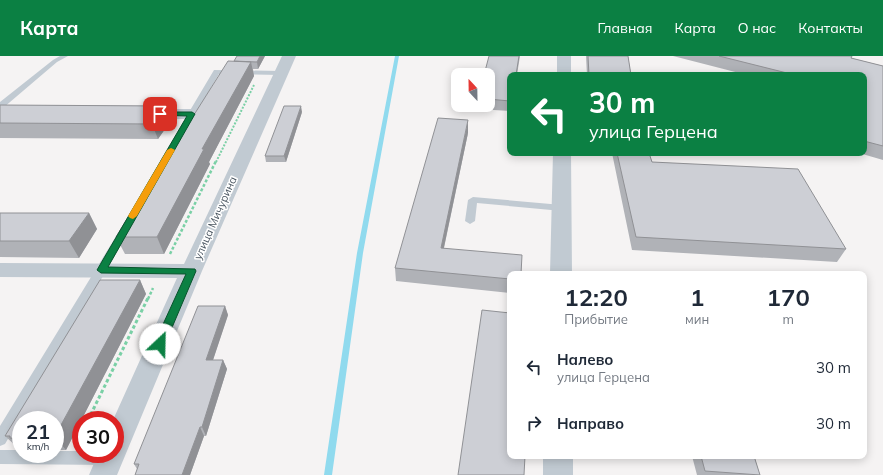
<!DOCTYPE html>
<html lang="ru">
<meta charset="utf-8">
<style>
body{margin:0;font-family:Mulish,sans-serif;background:#f6f6f7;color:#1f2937;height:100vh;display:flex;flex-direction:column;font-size:15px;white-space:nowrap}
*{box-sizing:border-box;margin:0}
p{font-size:13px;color:#747a83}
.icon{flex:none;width:22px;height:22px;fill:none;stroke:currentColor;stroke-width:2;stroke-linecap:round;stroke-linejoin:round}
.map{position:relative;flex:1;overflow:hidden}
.drawer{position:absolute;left:507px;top:215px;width:360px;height:188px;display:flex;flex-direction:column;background:#fff;border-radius:8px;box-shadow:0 2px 10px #0003}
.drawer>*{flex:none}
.guide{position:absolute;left:507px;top:16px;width:360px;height:84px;border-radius:8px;box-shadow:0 2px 10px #0003;background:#0b8043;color:#fff;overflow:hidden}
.needle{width:26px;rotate:338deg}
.fabs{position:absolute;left:451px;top:12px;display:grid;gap:8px}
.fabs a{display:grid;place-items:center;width:44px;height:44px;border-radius:8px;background:#fff;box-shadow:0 2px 10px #0003;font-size:20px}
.speed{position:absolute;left:12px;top:355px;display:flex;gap:8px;font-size:20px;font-weight:700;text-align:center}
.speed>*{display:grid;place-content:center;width:52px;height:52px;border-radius:50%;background:#fff;box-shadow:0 2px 10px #0003;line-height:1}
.speed small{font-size:10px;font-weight:400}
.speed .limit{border:6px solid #d22;background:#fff;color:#111}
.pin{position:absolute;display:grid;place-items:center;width:34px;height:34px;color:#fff;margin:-17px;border-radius:8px;box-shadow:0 2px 6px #0006}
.me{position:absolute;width:44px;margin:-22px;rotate:24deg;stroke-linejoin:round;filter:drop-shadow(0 0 3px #0008)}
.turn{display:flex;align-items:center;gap:14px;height:84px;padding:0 16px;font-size:18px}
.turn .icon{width:52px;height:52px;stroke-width:2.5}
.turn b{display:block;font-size:28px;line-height:34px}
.eta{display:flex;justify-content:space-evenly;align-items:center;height:68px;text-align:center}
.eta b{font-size:24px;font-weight:700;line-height:28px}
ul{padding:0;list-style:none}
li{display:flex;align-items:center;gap:12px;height:56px;padding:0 16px}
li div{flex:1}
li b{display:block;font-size:15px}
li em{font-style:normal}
header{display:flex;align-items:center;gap:24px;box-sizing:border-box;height:56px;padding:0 20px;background:#0b8043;color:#fff}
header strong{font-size:19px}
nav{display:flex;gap:22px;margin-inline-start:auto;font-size:14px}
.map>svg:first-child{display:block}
</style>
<header>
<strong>Карта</strong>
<nav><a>Главная</a><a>Карта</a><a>О нас</a><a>Контакты</a></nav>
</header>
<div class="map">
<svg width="883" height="419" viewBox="0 0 883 419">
<rect width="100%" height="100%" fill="#f5f3f3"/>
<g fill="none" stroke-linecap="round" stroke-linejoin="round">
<path fill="#90daee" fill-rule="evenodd" d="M395 0H399L363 197 332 419H324L357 197Z"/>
<path stroke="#7ad0a6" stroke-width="2" stroke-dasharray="2 1.5" stroke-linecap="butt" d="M216 106 254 29"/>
<path stroke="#7ad0a6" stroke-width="2.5" stroke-dasharray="3 2" stroke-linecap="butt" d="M170 198 216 105
M148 243 153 232"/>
<path stroke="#7ad0a6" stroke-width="3" stroke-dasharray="3.5 2.5" stroke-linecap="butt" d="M88 364 148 242
M78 384 81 379"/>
<path fill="#c1cad2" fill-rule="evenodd" d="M60 0H68L57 6 3 52H0V46L53 4Z
M214 14 281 15 285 17 281 19 219 18 168 105 164 108 161 107 160 105Z
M473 141 562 149 567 152 562 155 477 147 475 165 470 168 465 165 468 144Z
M126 169 131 172 5 388 0 390V370L121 172Z
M0 394H21V398H55V395H81V398L115 397 117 402 115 407 110 409 0 408Z"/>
<path fill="#c1cad2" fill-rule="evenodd" d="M282 0H296L202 215 117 419H89L98 398H115V364H113L177 222 0 221V207L184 208Z
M139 53H192L197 55 200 58 197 61 192 63H139L134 61 131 58 134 55Z"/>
<path fill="#c1cad2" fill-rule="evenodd" d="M557 0H571V19H557Z
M553 97H571L572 218H550Z
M543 400H573V419H543Z"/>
</g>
<path fill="#b0b2b7" d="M265 0 258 13H253L254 20 209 106 210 108 164 198H125L116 181 173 92 234 5Z
M489 0H520L517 19H510V55L478 53V49H488Z
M586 0H628L631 19H587Z
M673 0H852L851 2 883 10V104L859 97H864V19H747Z
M0 49 164 50 170 66 158 83 0 82Z
M302 56 286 106H266L265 100Z
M468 77 444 192 510 218V237L396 225 395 212Z
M612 97H649L652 106 846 193 837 206 632 194Z
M0 157H89L97 173 79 202 0 201Z
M140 224 146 238 66 394H55V364H21V394L20 393 18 392 5 380Z
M225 250 228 259 213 304H223L227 313 206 380H204L190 419H135L137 413 134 408Z
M692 400H754L760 419H697Z"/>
<path fill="#909195" d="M260 0H265L258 13 257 6Z
M251 6 254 20 209 106 210 108 164 198 157 181 202 93Z
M164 50 170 66 158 83 152 68Z
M301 50 302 56 286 106 284 100Z
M468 64V77L441 205V192Z
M89 157 97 173 79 202 69 185Z
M140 224 146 238 66 394 55 381V380Z
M225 250 228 259 210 313 206 304Z
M223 304 227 313 206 380 202 371Z
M200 371 204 380 190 419H182Z"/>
<path fill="#cdcfd5" stroke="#909195" d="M237 0H260L257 6 234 5Z
M489 0H519L516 19H510V45L488 43V19H484Z
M588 0H628L631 19H589Z
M719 0H852L851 2 883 10V90L864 85V38L866 34H864V19H795Z
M228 5 251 6 202 93H204L157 181H116L170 92H173Z
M0 49 164 50 152 68 0 67Z
M284 50H301L284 100H265Z
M438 62 468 64 441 192 522 199 521 218H510V223L395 212Z
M617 97H649L652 106 798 113 846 193 636 181Z
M0 157H89L69 185H0Z
M100 224H140L55 380V364H21V383L10 382V380H5Z
M198 250H225L206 304H223L202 371H200L182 419H135L139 408H134Z
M482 254 510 257V400H525L524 419H458Z
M701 400H754L760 419 705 415Z"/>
<path fill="#0b8043" stroke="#07532c" d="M160 56H192L195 58 108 211 195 213 196 215 165 288 163 291 160 293 156 291 154 288 186 218 101 217 97 214 187 60 158 59V57Z"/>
<path fill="#f59e0b" d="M171 92 175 94 137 160 133 163 130 162 128 160 167 94Z"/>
<g text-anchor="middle" stroke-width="3" stroke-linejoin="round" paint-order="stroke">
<g font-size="11" fill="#4a5661" stroke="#fff">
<text transform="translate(215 162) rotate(-66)" y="4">улица Мичурина</text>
</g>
</g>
</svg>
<div class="fabs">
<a><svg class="needle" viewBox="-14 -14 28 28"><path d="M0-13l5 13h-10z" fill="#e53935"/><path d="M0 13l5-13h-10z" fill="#747a83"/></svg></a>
</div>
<div class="speed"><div>21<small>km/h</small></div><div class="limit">30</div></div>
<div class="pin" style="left:160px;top:58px;background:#d93025"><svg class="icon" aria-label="arrive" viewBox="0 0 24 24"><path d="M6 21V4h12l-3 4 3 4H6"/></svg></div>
<svg class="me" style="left:160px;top:288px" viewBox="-20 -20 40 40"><circle r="19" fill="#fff"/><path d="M0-13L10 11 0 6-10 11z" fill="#0b8043"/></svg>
<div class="guide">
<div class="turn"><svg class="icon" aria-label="left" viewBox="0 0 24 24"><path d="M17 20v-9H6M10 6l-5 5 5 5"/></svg><div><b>30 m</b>улица Герцена</div></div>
</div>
<section class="drawer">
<div class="eta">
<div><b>12:20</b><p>Прибытие</p></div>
<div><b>1</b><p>мин</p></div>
<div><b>170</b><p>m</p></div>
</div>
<ul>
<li><svg class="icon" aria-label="left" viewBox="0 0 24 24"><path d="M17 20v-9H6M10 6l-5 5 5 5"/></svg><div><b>Налево</b><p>улица Герцена</p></div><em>30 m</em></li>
<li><svg class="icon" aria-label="right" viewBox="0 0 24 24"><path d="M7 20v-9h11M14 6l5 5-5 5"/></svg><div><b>Направо</b></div><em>30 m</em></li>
</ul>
</section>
</div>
